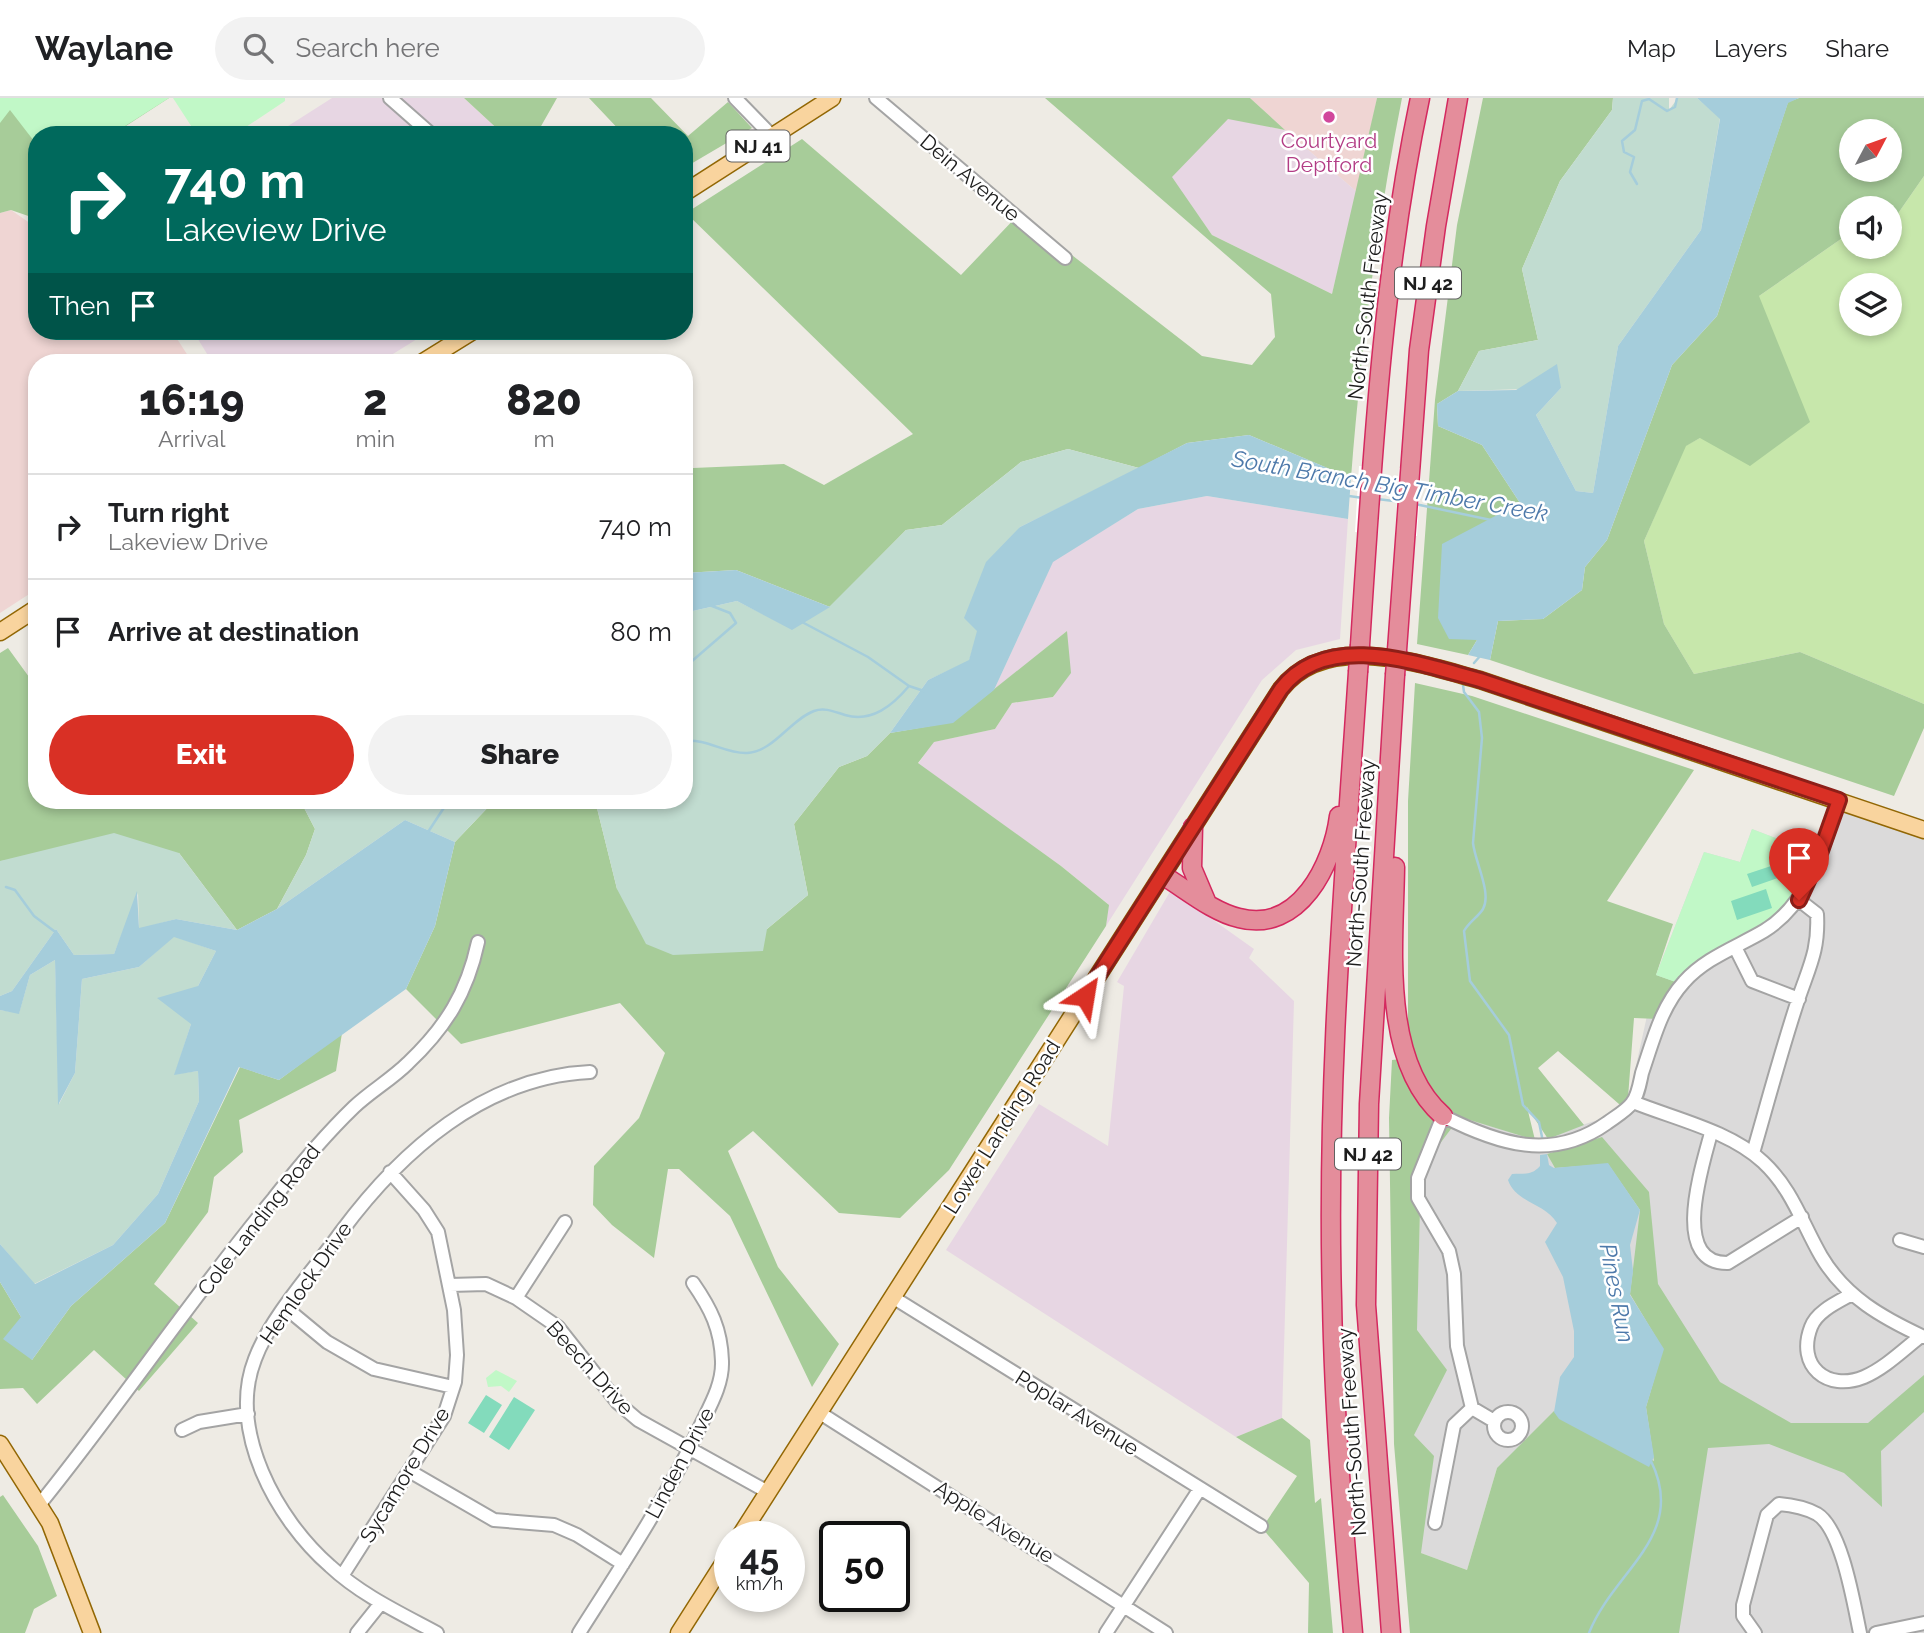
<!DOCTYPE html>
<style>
body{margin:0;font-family:Raleway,sans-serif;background:#f2f2f2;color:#202124;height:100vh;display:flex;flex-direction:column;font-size:26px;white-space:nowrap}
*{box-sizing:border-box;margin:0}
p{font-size:23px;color:#757577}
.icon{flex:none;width:38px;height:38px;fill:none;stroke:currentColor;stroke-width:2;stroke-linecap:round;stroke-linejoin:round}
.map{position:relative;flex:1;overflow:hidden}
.drawer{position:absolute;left:28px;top:256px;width:665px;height:455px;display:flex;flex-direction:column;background:#fff;border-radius:28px;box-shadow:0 4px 10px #0003}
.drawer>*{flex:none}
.top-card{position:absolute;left:28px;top:28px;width:665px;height:214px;border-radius:28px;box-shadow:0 4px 10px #0003;background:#00695c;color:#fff;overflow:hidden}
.needle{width:46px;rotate:49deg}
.tools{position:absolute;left:1839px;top:21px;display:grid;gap:14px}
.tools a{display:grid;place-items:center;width:63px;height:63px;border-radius:50%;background:#fff;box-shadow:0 4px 10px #0003;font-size:35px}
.speed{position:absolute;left:714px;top:1423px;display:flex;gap:14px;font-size:35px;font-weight:700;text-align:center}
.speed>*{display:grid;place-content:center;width:91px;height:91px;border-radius:50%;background:#fff;box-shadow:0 4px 10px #0003;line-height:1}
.speed small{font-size:18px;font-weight:400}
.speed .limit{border:4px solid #111;border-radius:10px;background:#fff;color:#111}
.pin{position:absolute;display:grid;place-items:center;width:60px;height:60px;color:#fff;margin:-72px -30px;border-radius:50% 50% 50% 0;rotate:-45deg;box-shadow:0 0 7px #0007}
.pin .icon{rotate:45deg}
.me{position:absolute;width:77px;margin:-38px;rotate:33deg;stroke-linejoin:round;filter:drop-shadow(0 0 5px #0008)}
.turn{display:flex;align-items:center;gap:24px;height:147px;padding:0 21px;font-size:32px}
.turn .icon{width:91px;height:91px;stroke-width:2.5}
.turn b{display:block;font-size:49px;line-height:60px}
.then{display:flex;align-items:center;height:66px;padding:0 21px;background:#0003;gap:14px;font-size:26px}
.eta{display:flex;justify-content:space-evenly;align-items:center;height:119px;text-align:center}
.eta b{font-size:42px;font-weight:800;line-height:49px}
.button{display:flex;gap:14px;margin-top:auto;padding:14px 21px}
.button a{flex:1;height:80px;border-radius:42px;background:#d93025;color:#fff;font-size:28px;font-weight:800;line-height:80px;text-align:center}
.button a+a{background:#f2f2f2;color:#202124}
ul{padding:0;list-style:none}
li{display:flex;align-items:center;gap:21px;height:105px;padding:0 21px;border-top:2px solid #e0e0e0}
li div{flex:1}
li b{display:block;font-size:26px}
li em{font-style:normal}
header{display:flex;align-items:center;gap:42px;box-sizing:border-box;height:98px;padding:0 35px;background:#fff;border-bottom:2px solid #e0e0e0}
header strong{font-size:33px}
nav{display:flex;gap:38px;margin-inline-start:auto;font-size:24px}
.search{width:490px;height:63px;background:#f2f2f2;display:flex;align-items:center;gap:18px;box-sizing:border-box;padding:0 24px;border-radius:38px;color:#757577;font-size:26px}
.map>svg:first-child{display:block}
</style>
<header>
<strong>Waylane</strong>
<div class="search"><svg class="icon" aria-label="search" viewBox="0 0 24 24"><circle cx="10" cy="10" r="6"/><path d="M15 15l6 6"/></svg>Search here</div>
<nav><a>Map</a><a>Layers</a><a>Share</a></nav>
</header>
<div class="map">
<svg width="1924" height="1535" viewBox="0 0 1924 1535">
<rect width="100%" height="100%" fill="#eeebe4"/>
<path fill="#dbdada" d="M1839 702 1924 731V1535H1657L1497 1370 1467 1472 1421 1455 1414 1337 1421 1071 1460 1019 1538 1041 1626 1013 1656 877 1704 754 1740 764 1752 731 1814 755 1817 760Z"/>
<path fill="#efd5d3" d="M1250 0H1377L1357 94 1285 32Z
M11 112 37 130V233H172L192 264H37V491L0 515V115Z"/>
<path fill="#e7d6e3" d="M332 0H464L504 37H274Z
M1228 20 1285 32 1357 94 1332 196 1212 137 1171 79Z
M193 233H430L380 264H212Z
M1207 398 1348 421 1340 541 1296 552 1262 582 1106 828 1108 806 1061 768 918 666 933 644 995 631 1012 605 1054 599 1067 533 994 592 1053 463 1138 411Z
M1171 792 1254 851 1249 860 1294 903 1282 1320 1236 1339 946 1152 1039 1006 1108 1048 1124 888 1117 884Z"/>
<path fill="#c7e7ab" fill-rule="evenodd" d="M1924 78V606L1800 554 1694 576 1664 526 1644 443 1685 348 1700 340 1759 198 1851 134 1852 149H1890V127ZM1852 187H1890V226H1852Z"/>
<path fill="#a7cc99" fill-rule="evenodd" d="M0 0H169L112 37H37V121L11 112 0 115Z
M464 0H557L536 37H504Z
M589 0H651L688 38 728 4 752 30 684 70V37H624Z
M1045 0H1250L1285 32 1228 21 1172 79 1212 137 1332 196 1377 0H1402C1377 126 1361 252 1351 380L1249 337 1187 345 1139 370 1068 351 1021 364 942 427 906 432 830 509 736 472 684 475V373L693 370 784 366 824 387 913 336 686 115 802 41 961 177 1019 116 1202 258 1252 267 1275 239 1271 196Z
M1483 0H1613L1612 12 1560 83 1522 171 1538 242 1479 253 1458 293 1437 306 1438 328 1482 347 1520 405 1477 542 1468 557 1417 546 1435 302 1457 127Z
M1799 0H1924V78L1890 127V110H1852L1851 134 1759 198 1810 324 1750 368 1700 340 1686 348 1644 443 1664 526 1694 576 1800 554 1924 606V630L1894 698 1490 562 1498 523 1543 521 1582 492 1585 469 1607 442 1672 267 1717 218 1788 4ZM1852 33H1890V72H1852Z
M1067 533 1071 575 1053 599 1012 605 995 631 934 644 918 665 1061 768 1109 807 1106 828 949 1072 900 1120 839 1115 753 1033 728 1053 778 1169 839 1246 812 1289 730 1118 679 1071H668L654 1160 612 1127 593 1107 594 1068 639 1020 665 955 620 905 461 946 406 891 435 828 455 744 495 702H595L617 791 767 831 808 797 794 726 839 669 867 658 890 635 953 624Z
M8 550 37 590V702H300L315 731 306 757 277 811 237 832 179 755 0 763V555Z
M1415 585 1472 598 1694 672 1607 803 1673 826 1656 877 1682 886 1658 921 1634 920 1627 1013 1558 953 1538 970 1584 1027 1548 1041 1527 1009 1535 1042 1460 1019 1421 1071 1417 1232 1447 1272 1414 1337 1434 1358 1421 1455 1467 1472 1497 1370 1554 1313 1654 1363 1646 1309 1663 1251 1630 1196 1640 1112 1608 1066 1555 1070 1547 1056 1602 1039 1649 1094 1658 1186 1720 1284 1791 1325H1868L1924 1277V1314L1881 1353 1882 1409 1844 1375 1769 1346 1708 1350 1679 1535H1410L1394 1346 1389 1020 1392 962 1408 960V703Z
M342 935 336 973 239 1022 243 1054 214 1079 208 1114 154 1186 198 1225 139 1293 94 1252 37 1306 23 1290 0 1291V1184L21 1219 32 1262 71 1208 165 1125 240 969 279 982Z
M1282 1320 1310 1342 1315 1405 1321 1400 1333 1535H1308L1309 1485 1262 1430 1297 1378 1236 1339Z
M3 1397 38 1448 57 1498 34 1511 25 1535H0V1399Z"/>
<path fill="#c1dcd0" d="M1613 0H1669V12L1678 0H1697L1720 20 1701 132 1618 248 1593 395 1576 393 1536 317 1561 290 1458 293 1479 253 1538 242 1522 171 1560 83 1612 12Z
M1068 351 1139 370 1020 429 978 533 969 563 928 582 890 635 867 658 839 669 794 726 808 797 767 831 763 853 673 857 646 846 617 791 595 702H684V515L737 503 792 531 830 508 906 432 942 427 1021 364Z
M300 702H495L455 744 405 722 277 811 306 757 315 731Z
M114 735 179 755 237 832 176 821 139 831 138 795 114 856 74 857 56 831 12 893 0 898V763Z
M174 838 216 853 198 888 191 926 175 976 198 973 199 1003 158 1096 113 1147 34 1186 0 1146V912L19 915 30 877 55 862 59 1006 75 975 82 881 139 869Z"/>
<path fill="#c1f8c7" d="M0 0H169L111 37H37V47L10 12 0 25Z
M173 0H285V3L234 37H197Z
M1752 731 1814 755 1818 761 1799 802 1681 886 1656 877 1704 754 1740 764Z
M496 1272 517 1283 509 1294 501 1288 488 1289 486 1280Z"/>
<path fill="#83dbbc" d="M1777 766 1781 779 1752 789 1747 776Z
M1766 791 1772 810 1737 822 1731 803Z
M486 1297 502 1307 484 1335 468 1325Z
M514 1299 535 1312 509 1352 489 1339Z"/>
<path fill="#a5cddb" d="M1697 0H1799L1788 5 1717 218 1672 267 1607 442 1585 469 1582 492 1543 521 1498 523 1490 562 1468 557 1477 542 1449 541 1438 520 1442 446 1520 405 1482 347 1438 328 1437 306 1458 293 1516 292 1557 266 1561 290 1536 317 1576 393 1593 395 1618 248 1701 132 1720 21Z
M1249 337 1351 380 1348 421 1207 398 1138 411 1053 464 994 592 953 625 890 635 928 582 969 562 977 533 964 520 986 464 1020 429 1187 345Z
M736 472 830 509 792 532 737 503 684 515V475Z
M405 722 455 744 435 828 406 891 279 982 239 969 165 1125 71 1208 32 1262 3 1241 21 1219 0 1184V1146L35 1186 113 1147 158 1096 199 1003 198 973 174 977 191 926 157 900 198 888 216 853 174 839 139 869 82 881 75 975 58 1007 55 862 30 877 19 916 0 912V898L12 893 56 831 74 857 114 856 137 793 139 830 176 821 237 832 277 811Z
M1547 1056 1549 1067 1554 1070 1608 1065 1640 1112 1630 1147 1633 1173 1630 1197 1664 1251 1646 1309 1654 1359 1649 1369 1559 1321 1554 1314 1560 1279 1574 1259V1233L1563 1179 1545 1144 1557 1125C1545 1105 1516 1105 1508 1082L1512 1076C1525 1075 1531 1078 1540 1068V1057Z"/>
<path fill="#fff" d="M1359 368 1382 369 1378 436 1355 434Z
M1399 370 1421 371 1417 438 1395 437Z"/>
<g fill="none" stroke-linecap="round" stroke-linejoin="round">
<path stroke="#a5cddb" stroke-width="2.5" d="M1637 86 1630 74 1634 59 1624 54 1622 43 1635 32 1642 3 1649 1 1667 13 1675 9 1677 0
M1349 398 1363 400
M1377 401 1402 404
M1415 406 1491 422
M802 524 868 559 909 588 924 593
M1474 565 1481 557
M684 570 736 525 730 515 712 508
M1463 587 1464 594 1479 614 1482 640 1473 745C1475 764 1492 795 1483 811 1478 819 1469 824 1464 833L1470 883 1509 937 1523 1007 1539 1024 1543 1044
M684 643C707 640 725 656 747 655 773 654 790 622 814 613 825 609 835 614 845 617 872 625 893 607 909 588
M428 734 449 702
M6 789 15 792 34 818 54 833
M1589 1535C1613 1473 1688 1438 1651 1363"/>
<g stroke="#a4a4a4" stroke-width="16">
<path id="minor" d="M390 0 432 37
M735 0 772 38
M876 0 1065 160
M1735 849 1752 883 1799 901
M1633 1004C1675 1021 1730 1033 1763 1064 1792 1091 1802 1125 1821 1158 1845 1199 1883 1220 1924 1239
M1711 1035C1702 1069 1670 1166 1728 1165L1802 1119
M1753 1055C1768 1003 1782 950 1799 899 1810 867 1819 851 1817 816L1799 802
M1900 1142 1924 1149
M450 1187 486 1186 516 1200 558 1229 618 1305 638 1322 768 1394
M1852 1196C1838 1204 1817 1213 1811 1229 1796 1268 1827 1294 1864 1279 1885 1270 1903 1252 1921 1238
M516 1200 565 1124
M894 1200 1261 1428
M286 1210 327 1244 374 1271 453 1289
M1494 1328a14 14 0 1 1 28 0a14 14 0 1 1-28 0Z
M820 1315 1166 1535
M1494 1323 1472 1310 1457 1248 1454 1176 1449 1153 1418 1100V1080L1443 1018C1498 1046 1552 1064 1607 1025 1615 1019 1626 1013 1632 1005 1638 998 1640 984 1642 975 1653 943 1661 909 1684 884 1705 860 1737 849 1764 833 1810 805 1822 750 1839 702
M182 1332 199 1324 248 1316
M411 1374 494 1422 554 1427 577 1437 623 1466
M39 1407C120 1307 192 1199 274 1100 299 1068 325 1037 354 1009 371 993 392 981 408 965 446 929 467 895 478 844
M1435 1425 1454 1327 1472 1310
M342 1478 444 1318 455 1284 457 1257 454 1212 438 1134 424 1112 390 1074
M357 1535 381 1505
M437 1535C400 1515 361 1497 330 1468 277 1422 227 1332 255 1261 271 1218 314 1172 341 1134 401 1053 484 979 590 974
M579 1535C621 1469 664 1404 698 1333 708 1311 723 1288 722 1263 721 1231 711 1211 693 1185
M1106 1535 1199 1392
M1755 1535 1743 1518V1507L1767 1417 1779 1406C1791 1407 1806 1410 1817 1416 1842 1431 1854 1507 1860 1535
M1876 1535 1924 1525"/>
</g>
<g stroke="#926704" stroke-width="19">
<path id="major" d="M684 95 832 0
M423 264 473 233
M0 534 37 510
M0 1346 50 1425 92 1535
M740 1438 1281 591C1327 532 1420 566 1480 582L1924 732
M679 1535 730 1455"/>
</g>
<g stroke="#d4295f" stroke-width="21">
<path id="highway" d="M1360 547C1372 364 1382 180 1420 0
M1397 552 1419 252 1436 128 1458 0
M1193 729 1192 770 1206 803
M1395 769C1394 846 1380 963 1443 1018
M1164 778C1187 792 1213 814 1239 820 1299 836 1333 766 1339 718
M1353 1535C1343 1424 1334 1314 1332 1202 1326 993 1344 783 1358 574
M1391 1535 1366 1207 1369 1006 1395 577"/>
</g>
<use href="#minor" stroke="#fff" stroke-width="12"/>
<use href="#major" stroke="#f9d49e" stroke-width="16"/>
<use href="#highway" stroke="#e48d9b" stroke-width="18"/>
<g stroke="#d4295f" stroke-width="21" stroke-linecap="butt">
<path id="highway-bridge" d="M1358 574 1360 547
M1395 577 1397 552"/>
</g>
<use href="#highway-bridge" stroke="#e48d9b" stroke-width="18"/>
</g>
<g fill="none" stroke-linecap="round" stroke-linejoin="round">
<g stroke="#8d1f18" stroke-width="18">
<path id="route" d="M1085 898 1281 591C1327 531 1420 566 1480 582L1839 702 1818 761 1799 802"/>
</g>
<use href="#route" stroke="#d93025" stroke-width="12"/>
</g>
<circle fill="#d1479c" stroke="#fff" stroke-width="2.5" cx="1329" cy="19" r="7"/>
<g text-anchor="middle" stroke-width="5" stroke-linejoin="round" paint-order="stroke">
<g fill="#fff" stroke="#616161" stroke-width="2">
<rect x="726.5" y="32.5" width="63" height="31" rx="5"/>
<rect x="1395" y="169.5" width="66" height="31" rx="5"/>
<rect x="1335" y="1040.5" width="66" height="31" rx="5"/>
</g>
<g font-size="19" font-weight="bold" fill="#1d1d1d">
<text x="758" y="55">NJ 41</text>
<text x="1428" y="192">NJ 42</text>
<text x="1368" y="1063">NJ 42</text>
</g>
<g font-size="21" fill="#b23c85" stroke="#fff">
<text x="1329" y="50">Courtyard<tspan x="1329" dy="24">Deptford</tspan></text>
</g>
<g font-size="21" fill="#1d1d1d" stroke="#fff">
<text transform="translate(970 80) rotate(40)" y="7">Dein Avenue</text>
<text transform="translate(1368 198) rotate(-83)" y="7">North-South Freeway</text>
<text transform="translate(1361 765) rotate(-86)" y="7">North-South Freeway</text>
<text transform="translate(1002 1029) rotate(-58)" y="7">Lower Landing Road</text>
<text transform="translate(259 1122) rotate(-52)" y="7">Cole Landing Road</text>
<text transform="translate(306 1185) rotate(-55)" y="7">Hemlock Drive</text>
<text transform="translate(590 1270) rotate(48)" y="7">Beech Drive</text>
<text transform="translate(1077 1315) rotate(32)" y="7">Poplar Avenue</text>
<text transform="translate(1352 1334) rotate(-94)" y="7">North-South Freeway</text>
<text transform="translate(680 1365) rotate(-62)" y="7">Linden Drive</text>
<text transform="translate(405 1377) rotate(-59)" y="7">Sycamore Drive</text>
<text transform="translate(994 1424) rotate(32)" y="7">Apple Avenue</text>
</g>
<g font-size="23" font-style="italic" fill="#4d79aa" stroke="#fff">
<text transform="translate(1390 388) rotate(10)" y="8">South Branch Big Timber Creek</text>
<text transform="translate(1617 1195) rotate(79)" y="8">Pines Run</text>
</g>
</g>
</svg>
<div class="tools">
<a><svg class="needle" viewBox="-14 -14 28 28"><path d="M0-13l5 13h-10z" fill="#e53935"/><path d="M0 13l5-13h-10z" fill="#757577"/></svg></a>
<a><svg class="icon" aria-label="sound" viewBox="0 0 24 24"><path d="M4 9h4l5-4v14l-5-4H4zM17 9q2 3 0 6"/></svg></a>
<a><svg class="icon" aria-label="layers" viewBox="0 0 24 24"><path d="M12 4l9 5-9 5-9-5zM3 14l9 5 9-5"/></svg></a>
</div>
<div class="speed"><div>45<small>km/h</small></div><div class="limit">50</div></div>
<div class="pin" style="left:1799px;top:802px;background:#d93025"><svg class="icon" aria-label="arrive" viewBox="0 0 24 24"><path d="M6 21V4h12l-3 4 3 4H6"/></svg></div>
<svg class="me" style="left:1085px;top:898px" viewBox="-20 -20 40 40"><path d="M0-17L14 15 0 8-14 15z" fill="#d93025" stroke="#fff" stroke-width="4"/></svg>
<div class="top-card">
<div class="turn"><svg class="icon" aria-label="right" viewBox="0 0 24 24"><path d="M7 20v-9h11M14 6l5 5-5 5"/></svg><div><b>740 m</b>Lakeview Drive</div></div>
<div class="then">Then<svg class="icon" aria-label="arrive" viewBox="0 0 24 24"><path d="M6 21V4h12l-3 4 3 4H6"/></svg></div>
</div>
<section class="drawer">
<div class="eta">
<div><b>16:19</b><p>Arrival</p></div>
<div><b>2</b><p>min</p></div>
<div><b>820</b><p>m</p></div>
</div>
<ul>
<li><svg class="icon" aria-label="right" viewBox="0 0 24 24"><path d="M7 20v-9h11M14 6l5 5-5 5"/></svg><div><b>Turn right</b><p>Lakeview Drive</p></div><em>740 m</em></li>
<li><svg class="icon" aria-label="arrive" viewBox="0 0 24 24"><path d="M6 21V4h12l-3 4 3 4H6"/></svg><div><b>Arrive at destination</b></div><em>80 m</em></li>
</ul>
<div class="button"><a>Exit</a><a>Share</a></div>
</section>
</div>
